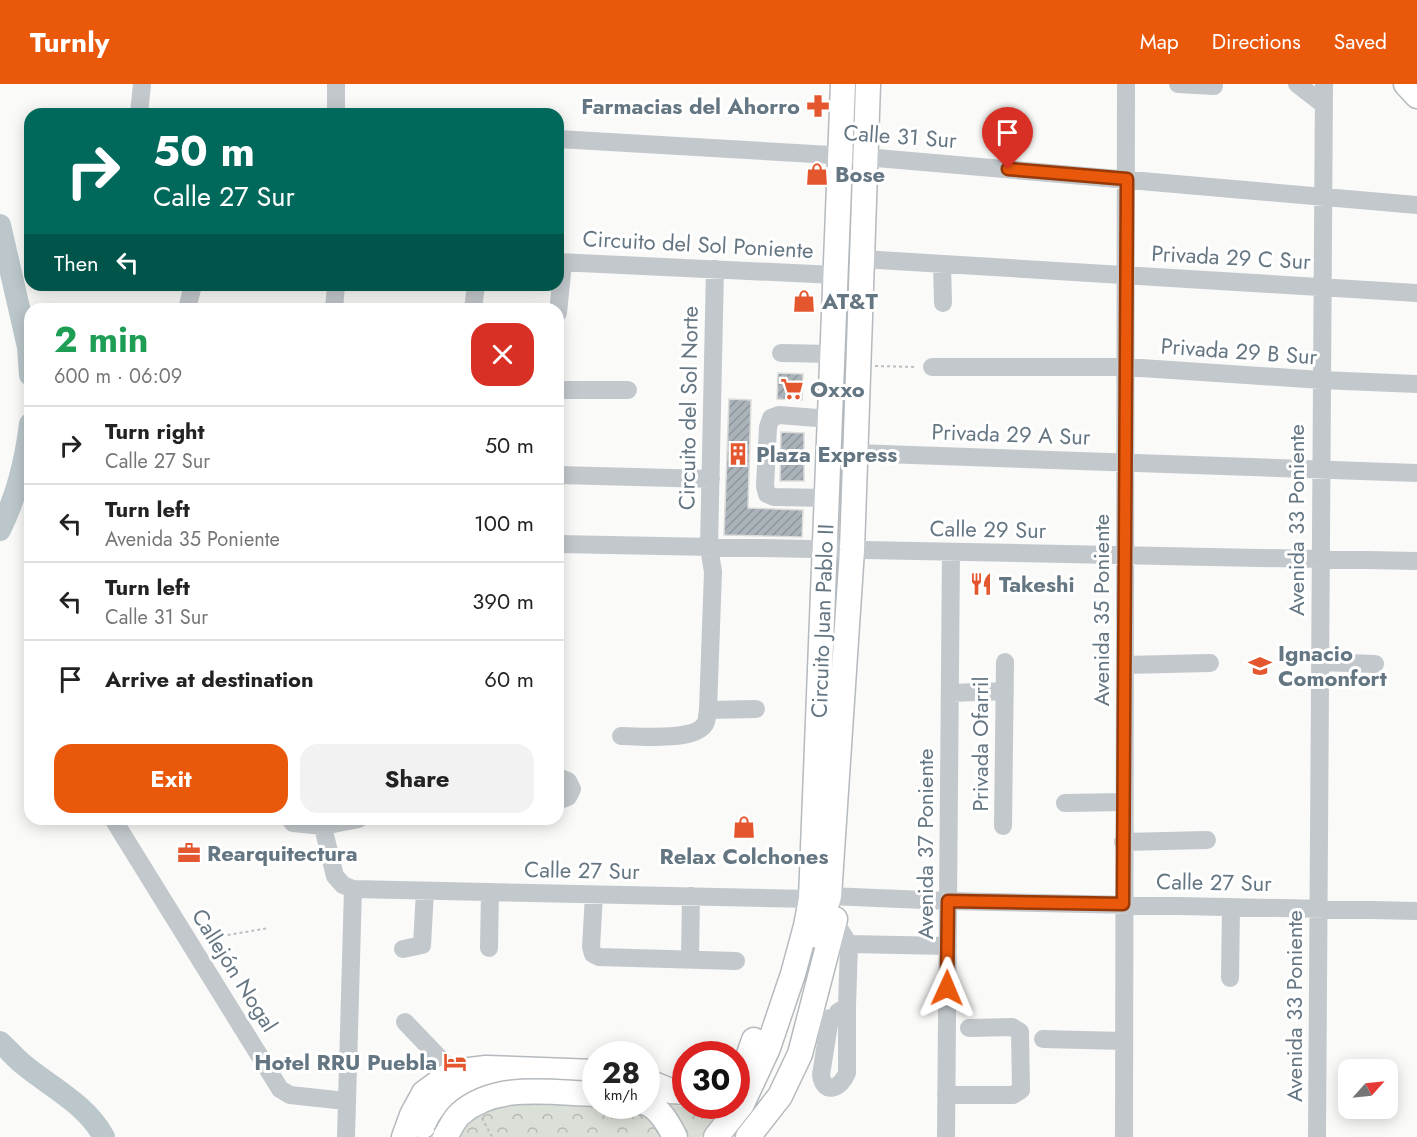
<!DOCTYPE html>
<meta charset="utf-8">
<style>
body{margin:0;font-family:Jost,sans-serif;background:#f2f2f2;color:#222;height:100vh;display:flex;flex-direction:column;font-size:22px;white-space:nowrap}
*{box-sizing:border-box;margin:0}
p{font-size:20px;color:#767676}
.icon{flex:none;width:33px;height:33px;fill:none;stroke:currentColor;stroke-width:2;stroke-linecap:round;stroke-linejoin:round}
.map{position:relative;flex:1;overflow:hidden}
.drawer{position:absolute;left:24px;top:219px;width:540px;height:522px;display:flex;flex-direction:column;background:#fff;border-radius:18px;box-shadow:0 3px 15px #0003}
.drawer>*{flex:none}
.banner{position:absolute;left:24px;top:24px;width:540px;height:183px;border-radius:18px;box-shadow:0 3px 15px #0003;background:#00695c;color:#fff;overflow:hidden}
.needle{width:39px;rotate:63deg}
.fabs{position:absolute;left:1338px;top:975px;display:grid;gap:12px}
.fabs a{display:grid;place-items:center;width:60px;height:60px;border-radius:12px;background:#fff;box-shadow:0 3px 15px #0003;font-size:30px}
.speed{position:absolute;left:582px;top:957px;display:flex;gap:12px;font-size:30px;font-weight:700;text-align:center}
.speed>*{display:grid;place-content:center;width:78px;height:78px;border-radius:50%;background:#fff;box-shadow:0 3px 15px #0003;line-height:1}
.speed small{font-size:15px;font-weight:400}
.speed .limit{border:9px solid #d22;background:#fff;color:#111}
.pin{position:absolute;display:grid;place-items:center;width:51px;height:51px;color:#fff;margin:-62px -26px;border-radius:50% 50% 50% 0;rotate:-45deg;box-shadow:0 0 6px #0007}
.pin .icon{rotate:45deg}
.me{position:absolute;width:66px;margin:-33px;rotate:1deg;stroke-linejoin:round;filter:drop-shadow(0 0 4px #0008)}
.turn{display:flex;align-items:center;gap:21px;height:126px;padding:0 30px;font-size:27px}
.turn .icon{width:78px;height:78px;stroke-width:2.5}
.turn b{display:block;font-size:42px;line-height:51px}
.then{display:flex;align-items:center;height:57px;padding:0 30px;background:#0003;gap:12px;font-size:22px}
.round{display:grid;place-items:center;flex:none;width:63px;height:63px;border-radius:18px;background:#f2f2f2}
.head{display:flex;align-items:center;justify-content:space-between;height:102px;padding:0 30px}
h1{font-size:36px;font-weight:700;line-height:45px;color:#1e9e55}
.primary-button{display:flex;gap:12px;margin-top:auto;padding:12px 30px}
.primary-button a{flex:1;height:69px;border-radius:18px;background:#ea580c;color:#fff;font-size:24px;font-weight:700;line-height:69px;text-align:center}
.primary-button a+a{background:#f2f2f2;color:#222}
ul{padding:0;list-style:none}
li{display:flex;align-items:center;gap:18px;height:78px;padding:0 30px;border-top:2px solid #e0e0e0}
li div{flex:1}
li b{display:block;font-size:22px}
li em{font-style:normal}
header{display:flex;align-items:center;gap:36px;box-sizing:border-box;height:84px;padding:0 30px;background:#ea580c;color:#fff}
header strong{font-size:28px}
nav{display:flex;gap:33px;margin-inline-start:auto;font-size:21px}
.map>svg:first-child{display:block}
</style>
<header>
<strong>Turnly</strong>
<nav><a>Map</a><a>Directions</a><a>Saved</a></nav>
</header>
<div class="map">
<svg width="1417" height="1053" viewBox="0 0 1417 1053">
<defs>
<pattern id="forest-crowns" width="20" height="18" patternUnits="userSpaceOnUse" patternTransform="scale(1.5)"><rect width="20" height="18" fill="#dadfd7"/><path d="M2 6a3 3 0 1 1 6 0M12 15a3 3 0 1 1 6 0" fill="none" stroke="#b4b9b4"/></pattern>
<pattern id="building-hatch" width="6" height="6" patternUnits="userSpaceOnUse" patternTransform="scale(1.5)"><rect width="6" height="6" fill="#aab3b9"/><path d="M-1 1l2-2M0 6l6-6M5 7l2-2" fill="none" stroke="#8e969c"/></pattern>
</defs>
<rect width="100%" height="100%" fill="#fafaf8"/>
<path fill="url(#forest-crowns)" d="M483 1001 596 1022H646L647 1010 679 1022 714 1024 718 1022H735L733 1026 701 1053H430L440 1033Z"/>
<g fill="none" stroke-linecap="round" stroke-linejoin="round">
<path stroke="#bbc7cb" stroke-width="22" d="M0 141 28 263 30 291
M0 446C17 411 25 379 30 340
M0 958C8 965 15 974 24 981 52 1004 86 1020 104 1053"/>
</g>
<path fill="url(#building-hatch)" stroke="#dcdcda" stroke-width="1.5" d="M778 289 803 290 802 316 777 315Z
M729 315 751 316 748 424 803 426 802 453 724 451Z
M781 348 804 349V397H780Z"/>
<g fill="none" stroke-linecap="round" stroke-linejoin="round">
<g stroke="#b5babe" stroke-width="27">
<path id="major" d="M1406 0 1417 12
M818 852 829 812 852 466 868 0
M736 989 746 979 754 956
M646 997 671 1007 686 1008
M646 1019C660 1024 669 1041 675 1053
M423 1042C434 1002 483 1003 516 1005
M404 1053 412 1031 424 1009 453 988 486 984 596 988
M716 1053 742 1020 768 964 793 890 806 842 811 815 843 0
M748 1053 780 1012 800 970 835 835"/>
</g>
<path stroke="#bbbfc2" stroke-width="2" stroke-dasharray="3 3" stroke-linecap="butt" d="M875 282 917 283
M204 855 269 844
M482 1034 492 1053"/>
<path stroke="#c3c8cc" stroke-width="18" d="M336 0V30
M1178 0 1214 2
M1297 0 1324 21
M139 30 142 0
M558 55 865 73 1417 121
M862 175 1417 209
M558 178 835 191
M942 180 943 219
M187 225 193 201
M334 225 336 201
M473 225 476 201
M558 229 563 178
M781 269 832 270
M932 283H1126L1321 296 1417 300
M558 306H628
M855 369 1417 389
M558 391 711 395
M827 414 774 413 767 410 765 402 768 343 771 334 779 331 830 335
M558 460 1417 477
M1320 578 1375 580
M1125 581 1210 579
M950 609 1005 607
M708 626 756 625
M621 652C641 652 694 658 705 640 707 637 707 631 708 626L713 488 709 463 715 185
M558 693 568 697 572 705 568 713 558 717
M1065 719 1124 718
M113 735 280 1005 290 1011 346 1017
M290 735 293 739 323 742 359 735
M321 735 335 792 343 801 353 805 811 815
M1003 742 1005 578
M1123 758 1207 756
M594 811 591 863 593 870 599 873 736 877
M829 812 948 817 1417 827
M835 838 849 860 847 922 838 928
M849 860 948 862
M489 864 490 808
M403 865 422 861 425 807
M690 875 691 812
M1230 894 1231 823
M830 934 821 991C824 1012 841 1004 847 989V922
M405 938 453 988
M1043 955 1123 957
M946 1011H1013L1021 1006 1020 948 1012 943 969 944
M346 1053 353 805
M946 1053 951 468
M1124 1053 1126 0
M1317 1053 1324 0"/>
<use href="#major" stroke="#fff" stroke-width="24"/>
<g stroke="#b5babe" stroke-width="27" stroke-linecap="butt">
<path id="major-bridge" d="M445 1053C450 1045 454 1035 460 1030 496 998 551 1009 596 1010"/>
</g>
<use href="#major-bridge" stroke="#fff" stroke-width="24"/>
</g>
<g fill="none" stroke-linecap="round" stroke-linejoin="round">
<g stroke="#983908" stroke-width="15">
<path id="route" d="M947 904 948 817 1123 820 1127 95 1008 85"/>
</g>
<use href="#route" stroke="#ea580c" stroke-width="10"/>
</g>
<defs>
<g id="pharmacy-bare" transform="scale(1.8)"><path d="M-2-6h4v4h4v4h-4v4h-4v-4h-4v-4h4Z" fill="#e4572e" stroke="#fff" stroke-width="2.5" paint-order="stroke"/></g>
<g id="shop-bare" transform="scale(1.8)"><path d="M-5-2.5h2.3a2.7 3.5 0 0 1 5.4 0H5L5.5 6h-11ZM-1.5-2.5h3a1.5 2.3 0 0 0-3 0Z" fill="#e4572e" stroke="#fff" stroke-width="2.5" paint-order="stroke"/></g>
<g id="supermarket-bare" transform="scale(1.8)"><path d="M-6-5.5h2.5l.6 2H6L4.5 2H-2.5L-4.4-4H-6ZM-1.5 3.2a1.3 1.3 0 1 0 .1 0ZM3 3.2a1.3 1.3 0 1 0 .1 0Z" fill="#e4572e" stroke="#fff" stroke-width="2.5" paint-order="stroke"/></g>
<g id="building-bare" transform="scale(1.8)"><path d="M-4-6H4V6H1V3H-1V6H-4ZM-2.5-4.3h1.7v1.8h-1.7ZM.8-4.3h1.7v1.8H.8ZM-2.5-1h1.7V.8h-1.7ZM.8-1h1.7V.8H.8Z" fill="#e4572e" stroke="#fff" stroke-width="2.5" paint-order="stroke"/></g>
<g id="restaurant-bare" transform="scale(1.8)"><path d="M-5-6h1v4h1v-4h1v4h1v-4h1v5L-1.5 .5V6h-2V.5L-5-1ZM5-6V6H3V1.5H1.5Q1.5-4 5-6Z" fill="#e4572e" stroke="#fff" stroke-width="2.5" paint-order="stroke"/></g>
<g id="school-bare" transform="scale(1.8)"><path d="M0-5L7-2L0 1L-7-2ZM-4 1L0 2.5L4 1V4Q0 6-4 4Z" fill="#e4572e" stroke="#fff" stroke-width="2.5" paint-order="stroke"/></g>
<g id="office-bare" transform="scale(1.8)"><path d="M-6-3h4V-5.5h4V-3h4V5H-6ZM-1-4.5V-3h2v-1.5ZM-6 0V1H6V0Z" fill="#e4572e" stroke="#fff" stroke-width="2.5" paint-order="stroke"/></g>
<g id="hotel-bare" transform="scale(1.8)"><path d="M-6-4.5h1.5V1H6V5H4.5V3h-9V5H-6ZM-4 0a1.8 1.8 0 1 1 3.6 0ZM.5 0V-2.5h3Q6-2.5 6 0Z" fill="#e4572e" stroke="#fff" stroke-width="2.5" paint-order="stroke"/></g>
</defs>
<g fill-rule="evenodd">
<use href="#pharmacy-bare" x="818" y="22"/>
<use href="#shop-bare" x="817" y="90"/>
<use href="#shop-bare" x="804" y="217"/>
<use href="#supermarket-bare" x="792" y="305"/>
<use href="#building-bare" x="738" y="370"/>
<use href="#restaurant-bare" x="981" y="500"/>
<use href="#school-bare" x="1260" y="582"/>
<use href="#shop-bare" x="744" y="743"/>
<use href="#office-bare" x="189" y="769"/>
<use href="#hotel-bare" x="455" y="978"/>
</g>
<g text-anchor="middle" stroke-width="6" stroke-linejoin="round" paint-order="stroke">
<g font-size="22" font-weight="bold" fill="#657683" stroke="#fff" text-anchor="start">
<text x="800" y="30" text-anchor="end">Farmacias del Ahorro</text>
<text x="835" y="98">Bose</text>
<text x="822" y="225">AT&amp;T</text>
<text x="810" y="313">Oxxo</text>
<text x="756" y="378">Plaza Express</text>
<text x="999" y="508">Takeshi</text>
<text x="1278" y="577">Ignacio<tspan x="1278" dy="25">Comonfort</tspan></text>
<text x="207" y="777">Rearquitectura</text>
<text x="744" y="780" text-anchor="middle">Relax Colchones</text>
<text x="437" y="986" text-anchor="end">Hotel RRU Puebla</text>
</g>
<g font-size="22" fill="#657683" stroke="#fff">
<text transform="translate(900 52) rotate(4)" y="8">Calle 31 Sur</text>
<text transform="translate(698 160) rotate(3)" y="8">Circuito del Sol Poniente</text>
<text transform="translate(1231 173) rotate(3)" y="8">Privada 29 C Sur</text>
<text transform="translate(1239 267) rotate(4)" y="8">Privada 29 B Sur</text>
<text transform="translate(688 324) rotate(-89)" y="8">Circuito del Sol Norte</text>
<text transform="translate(1011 350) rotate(2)" y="8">Privada 29 A Sur</text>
<text transform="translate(1296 436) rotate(-90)" y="8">Avenida 33 Poniente</text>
<text transform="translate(988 445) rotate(1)" y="8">Calle 29 Sur</text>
<text transform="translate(1101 526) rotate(-90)" y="8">Avenida 35 Poniente</text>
<text transform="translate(822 537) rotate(-88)" y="8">Circuito Juan Pablo II</text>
<text transform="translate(980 660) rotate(-90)" y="8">Privada Ofarril</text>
<text transform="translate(925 760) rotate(-90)" y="8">Avenida 37 Poniente</text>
<text transform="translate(582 786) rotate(1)" y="8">Calle 27 Sur</text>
<text transform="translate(1214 798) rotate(1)" y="8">Calle 27 Sur</text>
<text transform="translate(235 886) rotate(58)" y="8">Callejón Nogal</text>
<text transform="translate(1294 922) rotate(-90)" y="8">Avenida 33 Poniente</text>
</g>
</g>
</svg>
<div class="fabs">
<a><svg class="needle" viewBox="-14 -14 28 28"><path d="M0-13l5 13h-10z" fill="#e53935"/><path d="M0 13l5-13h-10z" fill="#767676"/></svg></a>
</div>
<div class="speed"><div>28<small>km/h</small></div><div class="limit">30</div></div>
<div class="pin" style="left:1008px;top:85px;background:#d93025"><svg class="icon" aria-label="arrive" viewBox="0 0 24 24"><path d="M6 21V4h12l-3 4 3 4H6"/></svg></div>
<svg class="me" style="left:947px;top:904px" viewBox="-20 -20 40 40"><path d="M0-17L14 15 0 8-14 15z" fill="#ea580c" stroke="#fff" stroke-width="4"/></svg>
<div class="banner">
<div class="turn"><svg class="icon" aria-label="right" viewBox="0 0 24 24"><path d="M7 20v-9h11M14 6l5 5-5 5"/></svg><div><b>50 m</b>Calle 27 Sur</div></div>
<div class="then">Then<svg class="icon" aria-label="left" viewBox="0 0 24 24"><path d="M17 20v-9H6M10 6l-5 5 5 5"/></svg></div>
</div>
<section class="drawer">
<div class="head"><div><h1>2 min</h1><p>600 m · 06:09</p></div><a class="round" style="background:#d93025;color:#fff"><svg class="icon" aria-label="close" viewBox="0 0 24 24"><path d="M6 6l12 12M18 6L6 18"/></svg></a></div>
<ul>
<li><svg class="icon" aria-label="right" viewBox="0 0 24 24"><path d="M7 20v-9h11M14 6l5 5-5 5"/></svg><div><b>Turn right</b><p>Calle 27 Sur</p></div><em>50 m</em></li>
<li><svg class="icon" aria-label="left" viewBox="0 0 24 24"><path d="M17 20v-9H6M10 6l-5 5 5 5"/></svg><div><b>Turn left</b><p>Avenida 35 Poniente</p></div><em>100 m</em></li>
<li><svg class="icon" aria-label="left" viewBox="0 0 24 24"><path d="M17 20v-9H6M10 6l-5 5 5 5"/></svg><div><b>Turn left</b><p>Calle 31 Sur</p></div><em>390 m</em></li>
<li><svg class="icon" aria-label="arrive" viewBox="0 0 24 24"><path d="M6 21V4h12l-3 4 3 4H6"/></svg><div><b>Arrive at destination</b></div><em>60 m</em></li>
</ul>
<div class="primary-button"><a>Exit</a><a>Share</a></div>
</section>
</div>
